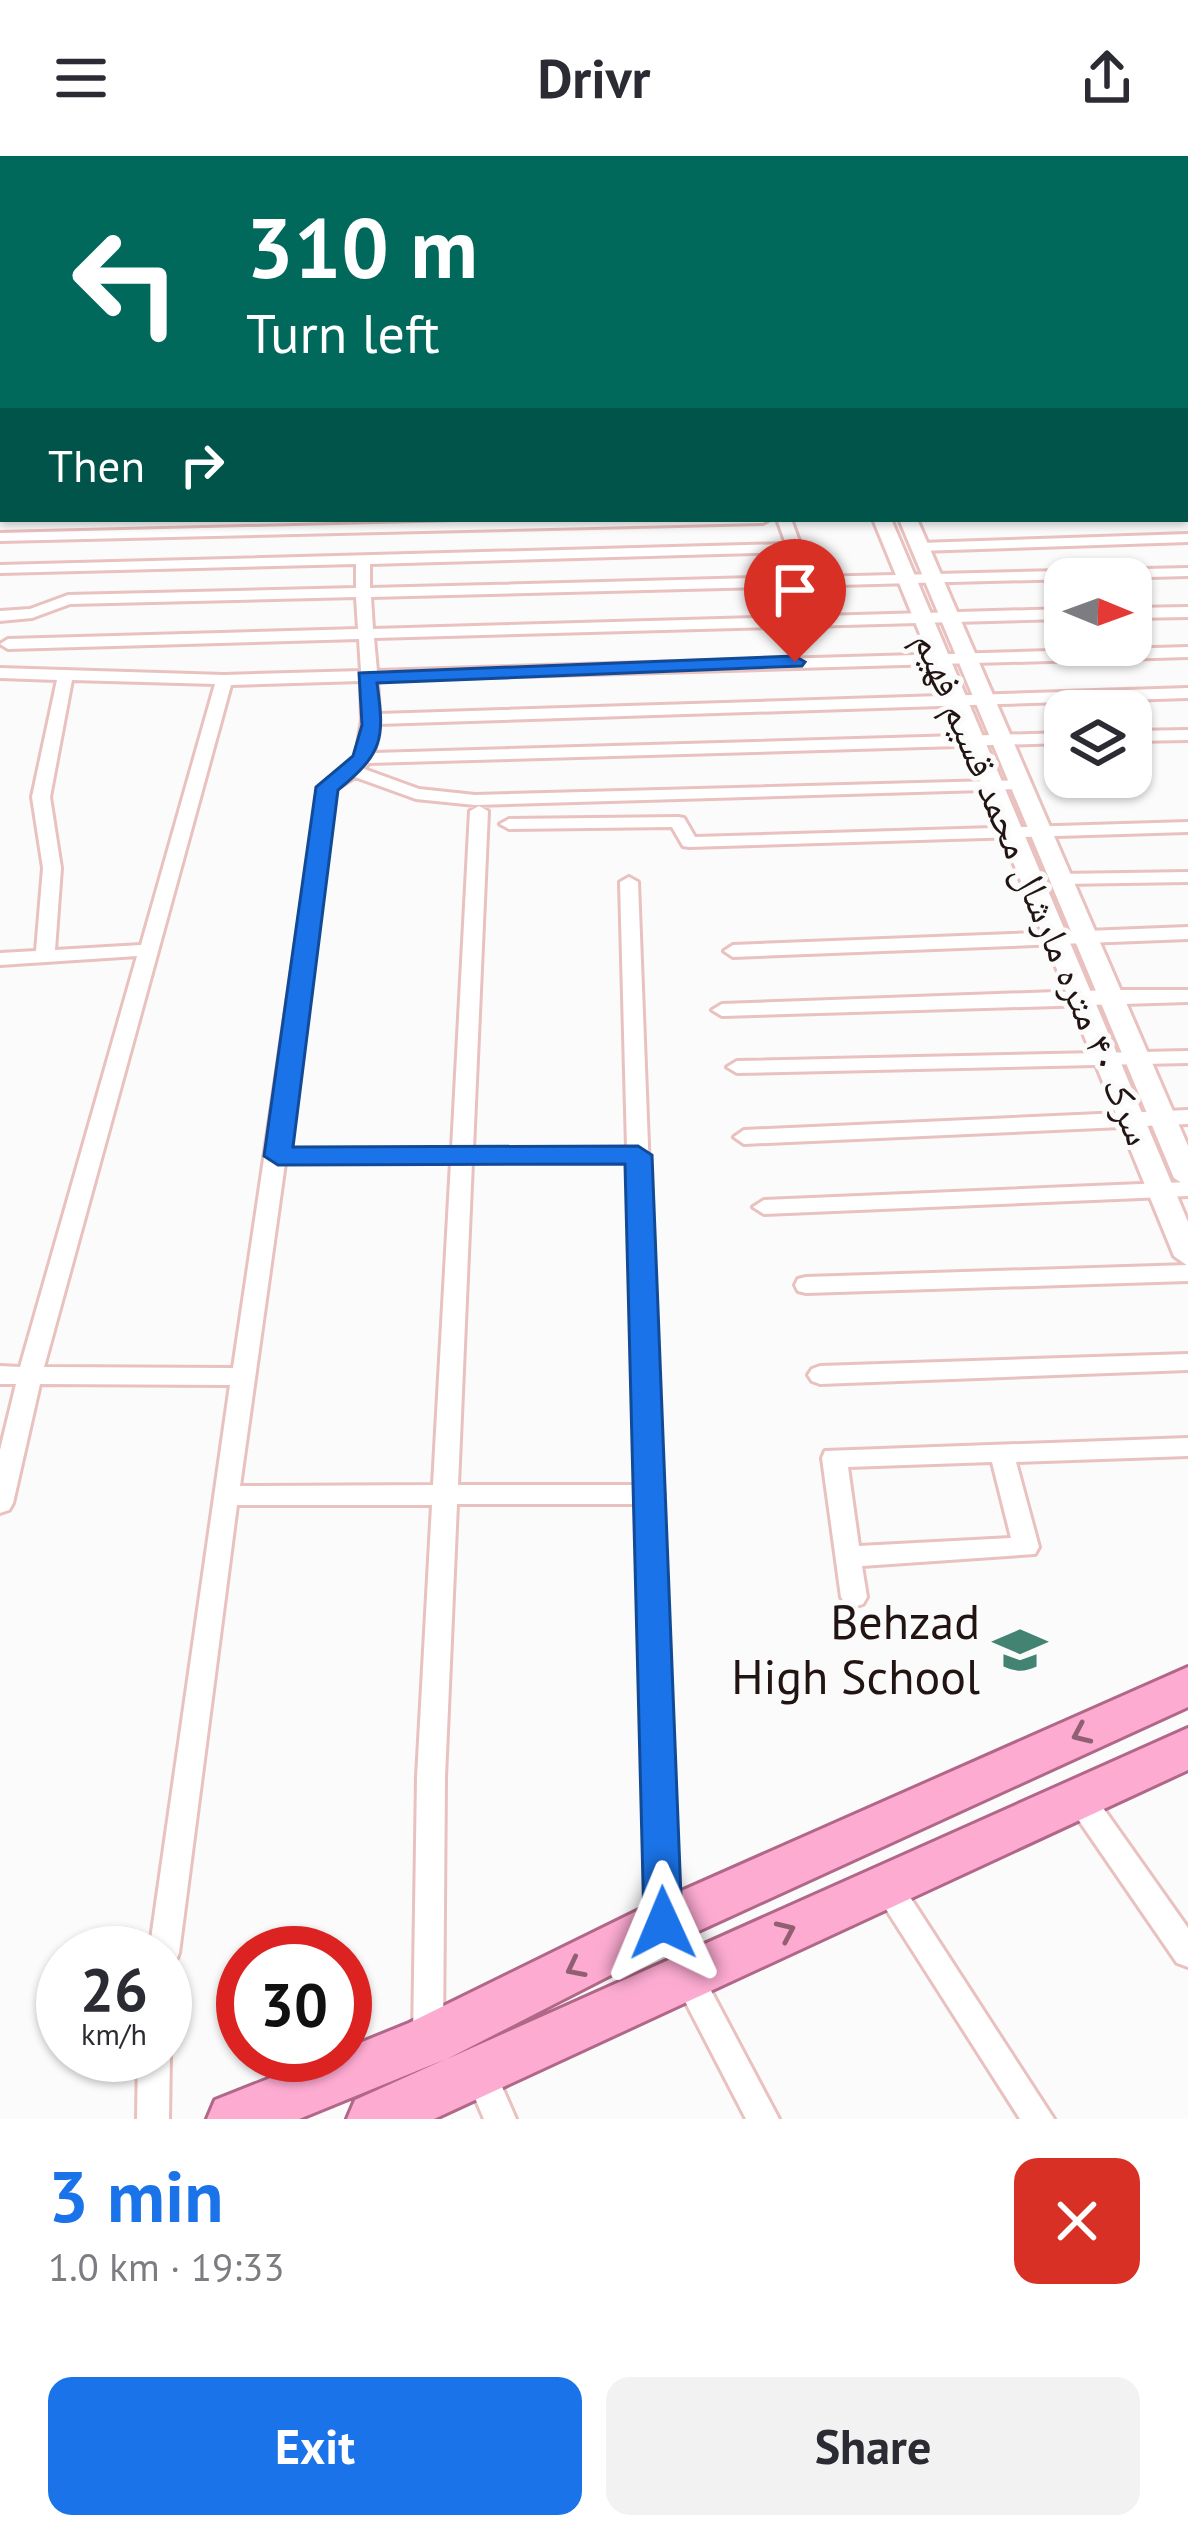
<!DOCTYPE html>
<meta charset="utf-8">
<style>
body{margin:0;font-family:"PT Sans","Noto Naskh Arabic",sans-serif;background:#f2f2f3;color:#2b2b33;height:100vh;display:flex;flex-direction:column;font-size:45px;white-space:nowrap}
*{box-sizing:border-box;margin:0}
p{font-size:39px;color:#7c7c81}
.icon{flex:none;width:66px;height:66px;fill:none;stroke:currentColor;stroke-width:2;stroke-linecap:round;stroke-linejoin:round}
.map{position:relative;height:1963px;overflow:hidden}
.side{display:flex;flex-direction:column;background:#fff;flex:1}
.side>*{flex:none}
.banner{position:absolute;left:0px;top:0px;width:1188px;height:366px;box-shadow:0 3px 9px #0004;background:#00695c;color:#fff;overflow:hidden}
.needle{width:78px;rotate:91deg}
.buttons{position:absolute;left:1044px;top:402px;display:grid;gap:24px}
.buttons a{display:grid;place-items:center;width:108px;height:108px;border-radius:24px;background:#fff;box-shadow:0 3px 9px #0004;font-size:60px}
.speed{position:absolute;left:36px;top:1770px;display:flex;gap:24px;font-size:60px;font-weight:700;text-align:center}
.speed>*{display:grid;place-content:center;width:156px;height:156px;border-radius:50%;background:#fff;box-shadow:0 3px 9px #0004;line-height:1}
.speed small{font-size:30px;font-weight:400}
.speed .limit{border:18px solid #d22;background:#fff;color:#111}
.pin{position:absolute;display:grid;place-items:center;width:102px;height:102px;color:#fff;margin:-123px -51px;border-radius:50% 50% 50% 0;rotate:-45deg;box-shadow:0 0 12px #0007}
.pin .icon{rotate:45deg}
.me{position:absolute;width:132px;margin:-66px;rotate:359deg;stroke-linejoin:round;filter:drop-shadow(0 0 9px #0008)}
.turn{display:flex;align-items:center;gap:42px;height:252px;padding:0 48px;font-size:54px}
.turn .icon{width:156px;height:156px;stroke-width:2.5}
.turn b{display:block;font-size:84px;line-height:102px}
.then{display:flex;align-items:center;height:114px;padding:0 48px;background:#0003;gap:24px;font-size:45px}
.round{display:grid;place-items:center;flex:none;width:126px;height:126px;border-radius:24px;background:#f2f2f3}
.summary{display:flex;align-items:center;justify-content:space-between;height:204px;padding:0 48px}
h1{font-size:72px;font-weight:700;line-height:90px;color:#1a73e8}
.button{display:flex;gap:24px;margin-top:auto;padding:24px 48px}
.button a{flex:1;height:138px;border-radius:24px;background:#1a73e8;color:#fff;font-size:48px;font-weight:700;line-height:138px;text-align:center}
.button a+a{background:#f2f2f3;color:#2b2b33}
header{display:flex;justify-content:space-between;align-items:center;height:156px;padding:0 48px;background:#fff;font-size:54px;font-weight:700}
.map>svg:first-child{display:block}
</style>
<header><svg class="icon" aria-label="menu" viewBox="0 0 24 24"><path d="M4 6h16M4 12h16M4 18h16"/></svg>Drivr<svg class="icon" aria-label="share" viewBox="0 0 24 24"><path d="M12 15V3M7 8l5-5 5 5M5 13v7h14v-7"/></svg></header>
<div class="map">
<svg width="1188" height="1963" viewBox="0 0 1188 1963">
<rect width="100%" height="100%" fill="#fbfbfb"/>
<g fill="none" stroke-linecap="round" stroke-linejoin="round">
<g stroke="#e9c1bf" stroke-width="6">
<path id="minor" d="M361 0H371V3H361Z
M407 0H623L618 3H402Z
M1121 0H1132L1134 3H1123Z
M1185 3H1188V9H1185Z
M3 10V22L0 23V11Z
M1185 22H1188V28H1185Z
M1185 41H1188V47H1185Z
M0 43H3V49H0Z
M0 62H3V68H0Z
M1185 68H1188V78H1185Z
M0 91H3V97H0Z
M1185 103H1188V109H1185Z
M0 110H3V116H0Z
M1185 124H1188V130H1185Z
M0 131H3V137H0Z
M1185 147H1188V155H1185Z
M0 151H3V159H0Z
M1185 171H1188V179H1185Z
M0 187H3V195H0Z
M1185 196H1188V204H1185Z
M0 217H3V225H0Z
M1185 222H1188V230H1185Z
M0 233H3V241H0Z
M1185 252H1188V260H1185Z
M0 265H3V273H0Z
M1185 280H1188V288H1185Z
M0 292H3V300H0Z
M1185 311H1188V319H1185Z
M0 318H3V326H0Z
M1185 345H1188V353H1185Z
M582 363H770L763 367 0 385V377Z
M777 363H791L812 421 1188 412V420L371 441 373 473 1065 453V463L374 482 377 515 1188 491V501L377 524 379 558 1188 532V542L378 568 374 597 1065 577V587L369 607 364 613 419 633 475 639 1027 624V632L1021 633 475 649 416 643 355 621 336 633 287 993H452L470 655 479 650 488 655 473 993 627 992 620 726 629 721 638 726 661 1332 664 1338 662 1343 678 1767 674 1777 663 1780 652 1777 648 1767 637 1348H457L445 1621 443 1883 439 1893 428 1898 417 1893 413 1883 417 1621 432 1349H237L179 1797 175 1807 165 1810V1797H149L230 1229 40 1228 13 1347 9 1354 0 1357V1294L16 1228H0V1210L20 1211 137 800 0 809V797L36 795 43 712 32 641 57 524 0 522V512L224 519 361 515 359 483 8 493 0 488 8 483 358 473 356 441 70 448 32 462 0 465V455L30 453 68 439 356 432V408L0 417V409L786 388ZM789 396 797 421 370 432V408ZM72 524 215 528 141 789 55 794 61 712 50 641ZM361 525 362 564 356 601 319 631 233 1212 44 1211 231 529ZM451 1006 433 1329 240 1330 285 1007ZM472 1006H628L636 1329H458Z
M1188 378V386L920 395 913 391 920 387Z
M1188 451V461L1131 462V452Z
M1188 574V584L1131 585V575Z
M678 661 684 662 695 681 1188 666V676L689 691 683 690 672 671 509 673 500 668 509 663Z
M1188 716V726L1061 728 1052 723 1061 718Z
M1188 771V783L733 801 724 795 733 789Z
M1110 834H1188V846L722 860 712 854 722 848Z
M1188 895V907L737 917 727 911 737 905Z
M1188 954V968L744 988 734 981 744 974Z
M1188 1026V1040L764 1058 753 1051 764 1044Z
M1188 1109V1125L806 1137 798 1135 795 1129 798 1123 806 1121Z
M1188 1198V1214L820 1228 812 1225 808 1219 812 1213 820 1210Z
M1188 1282V1300L1016 1306 1039 1391 1035 1398 862 1410 867 1441 863 1448 854 1451 845 1448 841 1441 822 1302 825 1295ZM992 1306 1011 1382 859 1390 848 1311Z
M1079 1629 1089 1632 1188 1772V1811L1177 1807 1069 1650 1065 1641 1069 1632Z
M887 1717 897 1721 1054 1963H1020L877 1739 872 1730 877 1721Z
M687 1806 698 1810 779 1963H746L672 1820 676 1810Z
M165 1888 170 1899 169 1963H137L138 1899H165Z
M479 1899 490 1903 516 1963H484L463 1914 468 1903Z"/>
</g>
<g stroke="#e9c1bf" stroke-width="6">
<path id="tertiary" d="M747 0H761L762 3H748Z
M873 363H891L1188 1066V1110L1174 1100Z
M899 363H917L1188 990V1031L1174 1022Z"/>
</g>
<g stroke="#b16888" stroke-width="6">
<path id="trunk" d="M1188 1511V1551L681 1783 447 1903 1188 1572V1614L434 1963H347L355 1944 446 1903 299 1963H207L215 1944 329 1899H345V1893L409 1867 645 1751Z"/>
</g>
<use href="#minor" fill="#fff" fill-rule="evenodd"/>
<use href="#tertiary" fill="#fff" fill-rule="evenodd"/>
<use href="#trunk" fill="#feabd2" fill-rule="evenodd"/>
</g>
<defs><path id="oneway-chevron" d="M-2-3.5L2.5 0L-2 3.5" fill="none" stroke-width="1.6" stroke-linecap="round" stroke-linejoin="round" transform="scale(3)"/></defs>
<g stroke="#906072">
<use href="#oneway-chevron" transform="translate(1081 1578) rotate(156)"/>
<use href="#oneway-chevron" transform="translate(786 1775) rotate(-24)"/>
<use href="#oneway-chevron" transform="translate(575 1812) rotate(153)"/>
</g>
<path fill="#1a73e8" stroke="#114b97" stroke-width="3" d="M795 500 805 506 802 510 377 527C385 584 383 597 338 634L293 991 638 990 652 999 682 1767 677 1780 663 1785 649 1780 644 1767 625 1008 278 1009 264 1000 316 631 353 600 362 569 359 517Z"/>
<defs>
<g id="school-bare" transform="scale(4.14)"><path d="M0-5L7-2L0 1L-7-2ZM-4 1L0 2.5L4 1V4Q0 6-4 4Z" fill="#428372" stroke="#fbfbfb" stroke-width="2.5" paint-order="stroke"/></g>
</defs>
<g fill-rule="evenodd">
<use href="#school-bare" x="1020" y="1494"/>
</g>
<g text-anchor="middle" stroke-width="10" stroke-linejoin="round" paint-order="stroke">
<g font-size="39" fill="#211413" stroke="#fbfbfb">
<text transform="translate(1034 732) rotate(67)" y="14">سرک ۴۰ متره مارشال محمد قسیم فهیم</text>
</g>
<g font-size="48" fill="#211413" stroke="#fbfbfb" text-anchor="end">
<text x="980" y="1483">Behzad<tspan x="980" dy="55">High School</tspan></text>
</g>
</g>
</svg>
<div class="buttons">
<a><svg class="needle" viewBox="-14 -14 28 28"><path d="M0-13l5 13h-10z" fill="#e53935"/><path d="M0 13l5-13h-10z" fill="#7c7c81"/></svg></a>
<a><svg class="icon" aria-label="layers" viewBox="0 0 24 24"><path d="M12 4l9 5-9 5-9-5zM3 14l9 5 9-5"/></svg></a>
</div>
<div class="speed"><div>26<small>km/h</small></div><div class="limit">30</div></div>
<div class="pin" style="left:795px;top:506px;background:#d93025"><svg class="icon" aria-label="arrive" viewBox="0 0 24 24"><path d="M6 21V4h12l-3 4 3 4H6"/></svg></div>
<svg class="me" style="left:663px;top:1767px" viewBox="-20 -20 40 40"><path d="M0-17L14 15 0 8-14 15z" fill="#1a73e8" stroke="#fff" stroke-width="4"/></svg>
<div class="banner">
<div class="turn"><svg class="icon" aria-label="left" viewBox="0 0 24 24"><path d="M17 20v-9H6M10 6l-5 5 5 5"/></svg><div><b>310 m</b>Turn left</div></div>
<div class="then">Then<svg class="icon" aria-label="right" viewBox="0 0 24 24"><path d="M7 20v-9h11M14 6l5 5-5 5"/></svg></div>
</div>
</div>
<section class="side">
<div class="summary"><div><h1>3 min</h1><p>1.0 km · 19:33</p></div><a class="round" style="background:#d93025;color:#fff"><svg class="icon" aria-label="close" viewBox="0 0 24 24"><path d="M6 6l12 12M18 6L6 18"/></svg></a></div>
<div class="button"><a>Exit</a><a>Share</a></div>
</section>
